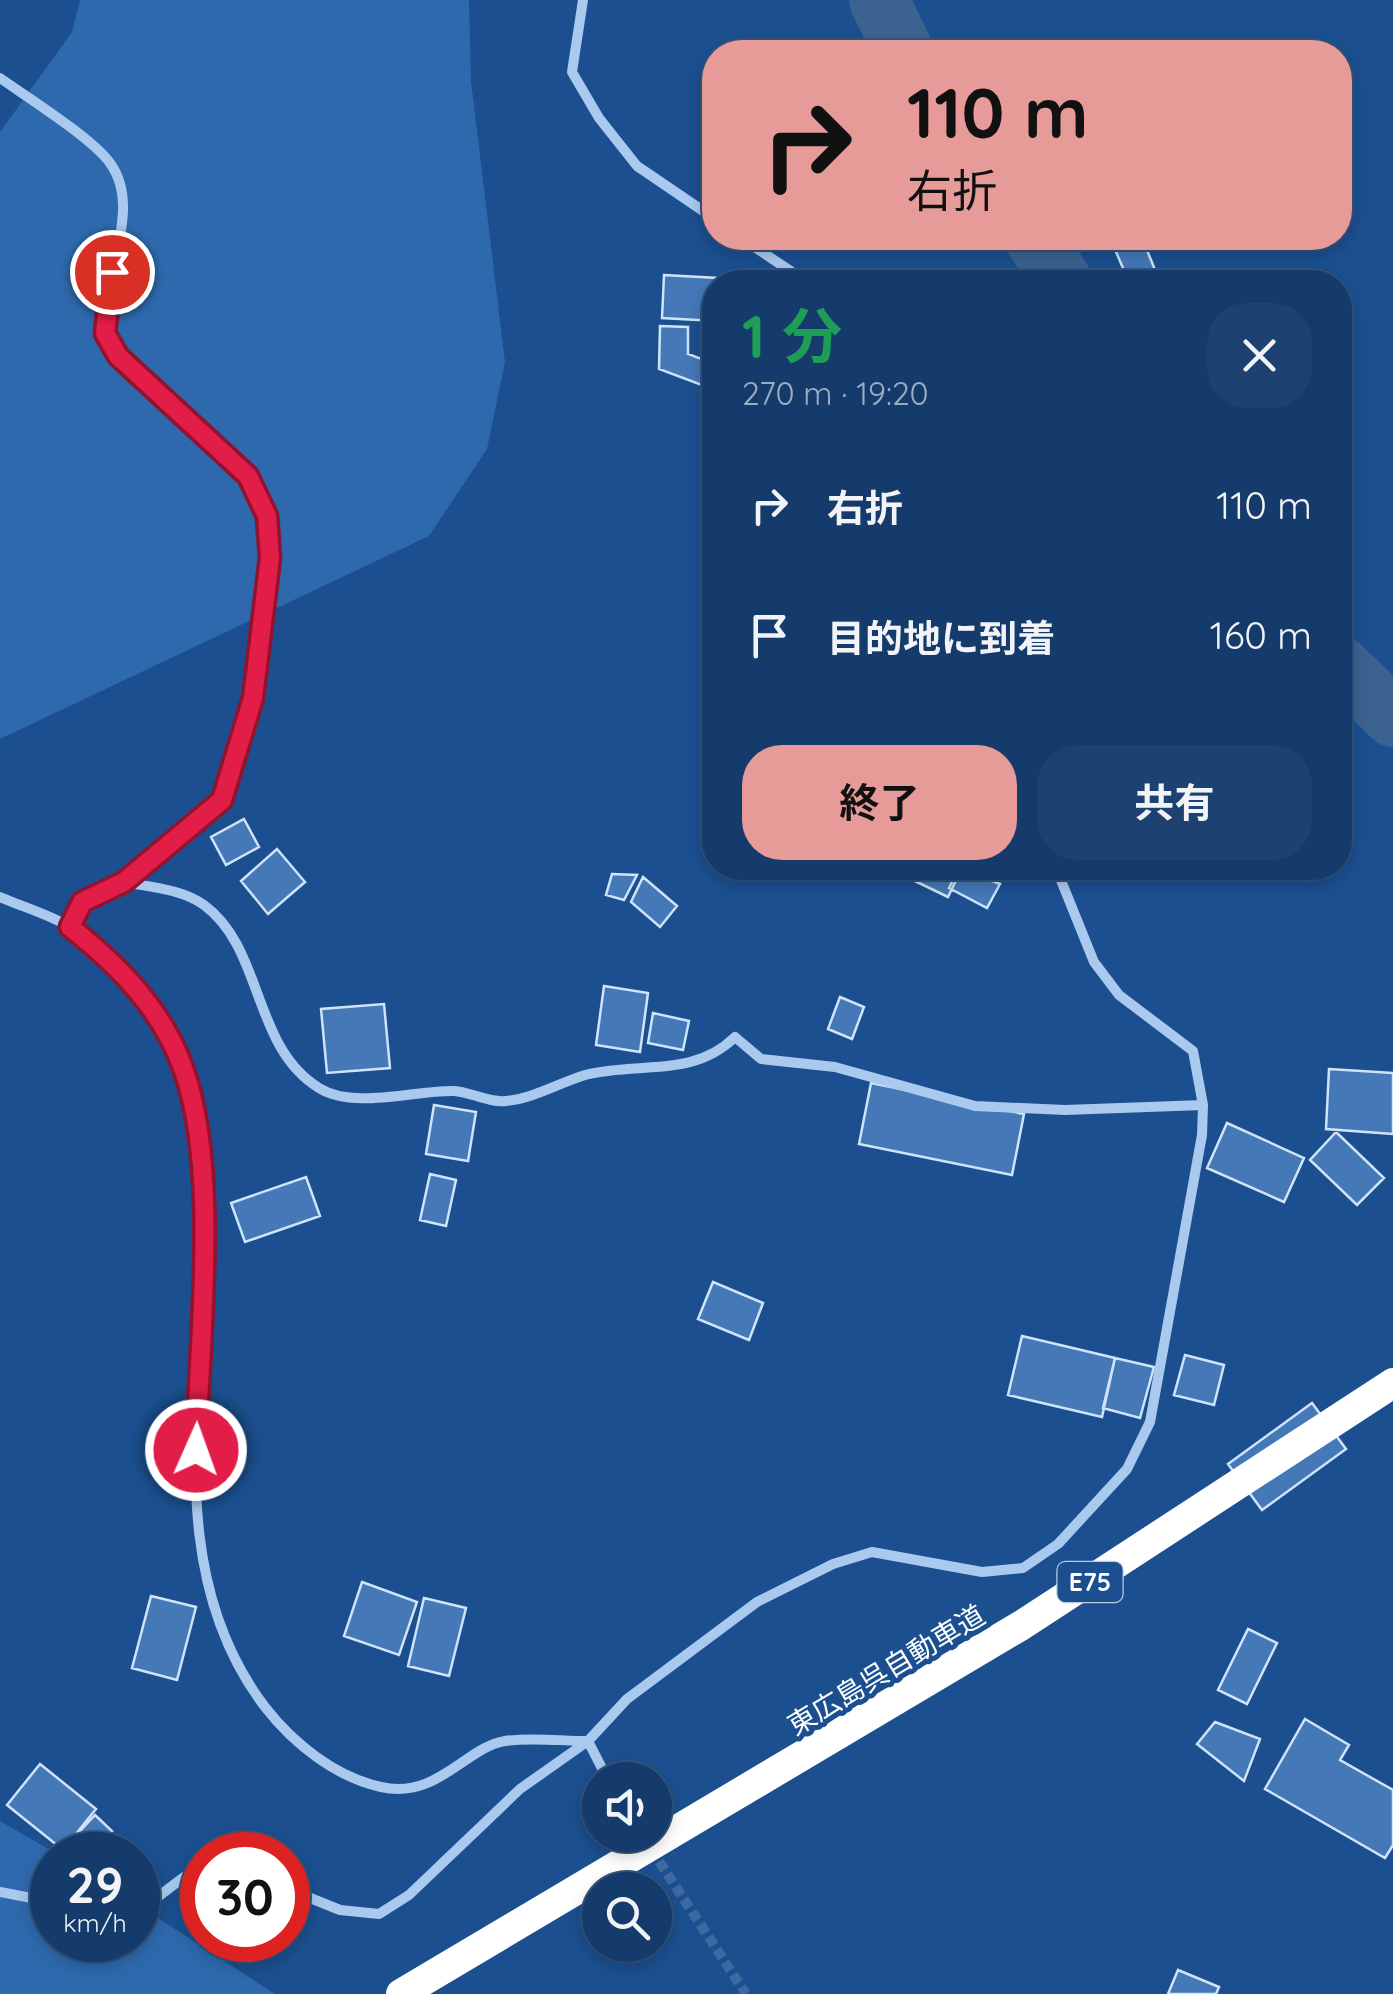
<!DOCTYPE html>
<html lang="ja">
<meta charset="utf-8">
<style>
body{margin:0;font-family:Quicksand,"Noto Sans JP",sans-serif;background:#1d4271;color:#f1f3f6;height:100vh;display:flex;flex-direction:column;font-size:38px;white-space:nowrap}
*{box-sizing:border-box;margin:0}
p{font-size:32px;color:#9dadc1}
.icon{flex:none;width:55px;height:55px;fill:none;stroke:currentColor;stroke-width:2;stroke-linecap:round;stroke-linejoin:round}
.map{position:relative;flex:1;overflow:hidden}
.details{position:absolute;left:702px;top:270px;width:650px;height:610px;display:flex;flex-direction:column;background:#143b6b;border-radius:40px;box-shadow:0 5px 15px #0003,0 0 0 2px #33557e}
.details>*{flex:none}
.banner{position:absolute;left:702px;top:40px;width:650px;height:210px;border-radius:40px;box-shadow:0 5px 15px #0003,0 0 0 2px #33557e;background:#e69b98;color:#111;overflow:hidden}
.buttons{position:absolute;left:582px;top:1762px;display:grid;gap:20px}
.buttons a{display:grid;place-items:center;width:90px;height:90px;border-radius:50%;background:#143b6b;box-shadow:0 5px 15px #0003,0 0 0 2px #33557e;font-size:50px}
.speed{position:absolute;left:30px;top:1832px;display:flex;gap:20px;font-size:50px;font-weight:700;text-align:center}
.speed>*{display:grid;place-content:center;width:130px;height:130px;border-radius:50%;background:#143b6b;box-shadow:0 5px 15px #0003,0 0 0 2px #33557e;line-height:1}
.speed small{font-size:25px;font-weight:400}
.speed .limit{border:15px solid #d22;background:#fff;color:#111}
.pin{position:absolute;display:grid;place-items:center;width:85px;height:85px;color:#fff;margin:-42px;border:5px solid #fff;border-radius:50%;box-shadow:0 2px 10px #0007}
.me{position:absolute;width:110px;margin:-55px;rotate:2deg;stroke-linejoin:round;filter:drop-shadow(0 0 8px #0008)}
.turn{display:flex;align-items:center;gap:35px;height:210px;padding:0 40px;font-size:45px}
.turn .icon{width:130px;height:130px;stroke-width:2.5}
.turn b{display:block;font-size:70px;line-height:85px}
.round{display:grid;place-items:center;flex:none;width:105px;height:105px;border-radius:40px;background:#1d4271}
.overview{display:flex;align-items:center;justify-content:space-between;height:170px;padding:0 40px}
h1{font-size:60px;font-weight:700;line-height:75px;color:#1e9e55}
.primary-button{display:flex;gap:20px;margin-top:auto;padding:20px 40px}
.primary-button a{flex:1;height:115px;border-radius:40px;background:#e69b98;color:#111;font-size:40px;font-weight:700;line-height:115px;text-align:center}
.primary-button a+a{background:#1d4271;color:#f1f3f6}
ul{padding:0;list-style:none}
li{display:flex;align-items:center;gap:30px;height:130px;padding:0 40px}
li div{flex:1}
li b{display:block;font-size:38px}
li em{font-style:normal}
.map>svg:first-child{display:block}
</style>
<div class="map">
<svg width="1393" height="1994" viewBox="0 0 1393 1994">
<rect width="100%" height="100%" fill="#1b4f8f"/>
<path fill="#2e69ad" d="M80 0H469L471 81 505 362 487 449 429 536 0 739V132L72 32Z
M0 1821 59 1855H52V1940H138V1905L275 1994H0Z"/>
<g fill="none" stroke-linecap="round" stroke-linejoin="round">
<path stroke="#3c6290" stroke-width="60" d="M879 0 904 52
M1034 238 1063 282
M1340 666 1393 717"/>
</g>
<path fill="#4478b7" stroke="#cfe3fa" stroke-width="2.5" d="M1110 238H1142L1160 282H1129Z
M664 275 718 278 715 321 662 318Z
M660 326 688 327V354L715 364V390L659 369Z
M244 819 259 847 226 865 211 837Z
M277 849 305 882 268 914 241 881Z
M888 868H962L948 897Z
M959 868 1000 884 987 908 949 888Z
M612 874 637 875 624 900 606 895Z
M643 877 677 906 660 927 631 902Z
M604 986 648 993 640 1052 596 1045Z
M840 997 864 1007 852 1039 828 1029Z
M384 1004 390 1068 327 1073 321 1009Z
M653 1013 689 1021 683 1050 648 1043Z
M1329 1069 1393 1073V1134L1326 1129Z
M871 1083 1024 1114 1012 1175 859 1144Z
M434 1105 476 1112 468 1161 426 1154Z
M1227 1123 1304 1158 1284 1202 1207 1168Z
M1336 1132 1384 1178 1357 1205 1310 1160Z
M430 1174 456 1180 446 1226 420 1220Z
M306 1177 320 1216 245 1242 231 1203Z
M713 1282 763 1303 749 1340 698 1319Z
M1022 1336 1115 1358 1102 1417 1008 1395Z
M1185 1355 1224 1365 1214 1405 1174 1395Z
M1115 1358 1154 1367 1140 1418 1103 1408Z
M1312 1403 1346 1449 1262 1510 1228 1464Z
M362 1582 417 1602 399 1655 344 1636Z
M151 1596 196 1607 177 1680 132 1668Z
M424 1598 466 1608 449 1676 408 1666Z
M1248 1629 1277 1643 1247 1704 1218 1690Z
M1305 1719 1349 1745 1340 1760 1393 1790V1845L1385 1858 1265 1789Z
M1215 1722 1260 1739 1244 1781 1197 1744Z
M40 1764 96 1809 63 1850 7 1805Z
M95 1815 112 1831 91 1855H81L68 1844Z
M1178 1970 1219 1987 1216 1994H1168Z"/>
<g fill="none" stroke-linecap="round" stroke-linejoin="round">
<path stroke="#3d69a0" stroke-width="10" stroke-dasharray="10 5" stroke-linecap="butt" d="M651 1849 746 1994"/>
<path stroke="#a9c9ee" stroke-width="10" d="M583 0 572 72 599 118 637 166 715 219
M0 78C27 97 92 138 110 163 149 217 85 295 117 357L248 476 267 516 270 558 253 698 222 800 124 882 82 902 70 927
M741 238 807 282
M124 882C150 887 182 889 204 905 264 949 252 1047 319 1088 354 1110 414 1090 454 1091 471 1092 489 1103 506 1101 532 1099 559 1083 585 1075 638 1061 692 1079 735 1037L761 1059 835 1067 975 1106 1065 1110 1203 1105
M0 897C23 907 48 914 70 927 95 942 118 965 136 988 296 1195 104 1496 265 1707 293 1743 335 1777 381 1787 437 1800 466 1747 505 1741 531 1737 561 1741 588 1741L608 1780
M288 1889 340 1910 379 1914 409 1895 520 1789 588 1741 627 1699 757 1602 833 1564 872 1552 982 1572 1023 1568 1058 1544 1127 1469 1150 1422 1202 1135 1203 1105 1193 1051 1119 995 1094 962 1056 868
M0 1892 52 1902
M138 1912 184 1877 202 1874"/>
<path stroke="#fff" stroke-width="30" d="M401 1994 1022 1625 1393 1383"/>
</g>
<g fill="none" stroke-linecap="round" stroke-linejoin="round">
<g stroke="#92132f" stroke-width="25">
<path id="route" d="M112 272 105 333 118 356 248 476 267 516 270 558 253 698 222 800 124 882 82 902 70 927C118 965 162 1009 183 1068 220 1169 199 1340 196 1450"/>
</g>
<use href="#route" stroke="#e11d48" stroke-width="18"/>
</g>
<g text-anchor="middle" stroke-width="10" stroke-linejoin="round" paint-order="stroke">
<rect fill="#1b4f8f" stroke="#bbcadd" stroke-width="2.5" x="1057.5" y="1562" width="65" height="40" rx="8"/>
<g font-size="25" font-weight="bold" fill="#fff">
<text x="1090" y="1591">E75</text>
</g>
<g font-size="28" fill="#fff" stroke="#1b4f8f">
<text transform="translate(886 1670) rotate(-31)" y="10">東広島呉自動車道</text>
</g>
</g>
</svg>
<div class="buttons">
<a><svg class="icon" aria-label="sound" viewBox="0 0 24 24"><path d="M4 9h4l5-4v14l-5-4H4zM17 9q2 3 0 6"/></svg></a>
<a><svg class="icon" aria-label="search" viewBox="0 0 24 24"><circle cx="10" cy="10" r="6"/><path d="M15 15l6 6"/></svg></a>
</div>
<div class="speed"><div>29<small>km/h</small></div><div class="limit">30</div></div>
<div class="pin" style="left:112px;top:272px;background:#d93025"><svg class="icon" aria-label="arrive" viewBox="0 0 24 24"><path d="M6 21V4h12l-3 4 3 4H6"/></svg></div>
<svg class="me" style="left:196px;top:1450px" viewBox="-20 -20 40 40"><circle r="17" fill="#e11d48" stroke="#fff" stroke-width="3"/><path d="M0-11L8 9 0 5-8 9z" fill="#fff"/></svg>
<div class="banner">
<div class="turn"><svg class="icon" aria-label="right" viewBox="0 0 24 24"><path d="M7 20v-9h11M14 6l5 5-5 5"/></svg><div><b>110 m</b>右折</div></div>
</div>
<section class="details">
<div class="overview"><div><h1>1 分</h1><p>270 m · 19:20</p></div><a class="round"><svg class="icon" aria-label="close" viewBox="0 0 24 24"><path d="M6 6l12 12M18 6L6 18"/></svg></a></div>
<ul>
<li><svg class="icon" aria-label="right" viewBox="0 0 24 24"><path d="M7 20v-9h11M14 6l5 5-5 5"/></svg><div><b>右折</b></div><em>110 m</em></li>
<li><svg class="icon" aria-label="arrive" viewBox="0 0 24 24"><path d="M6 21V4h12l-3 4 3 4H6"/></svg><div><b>目的地に到着</b></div><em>160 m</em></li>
</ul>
<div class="primary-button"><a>終了</a><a>共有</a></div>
</section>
</div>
